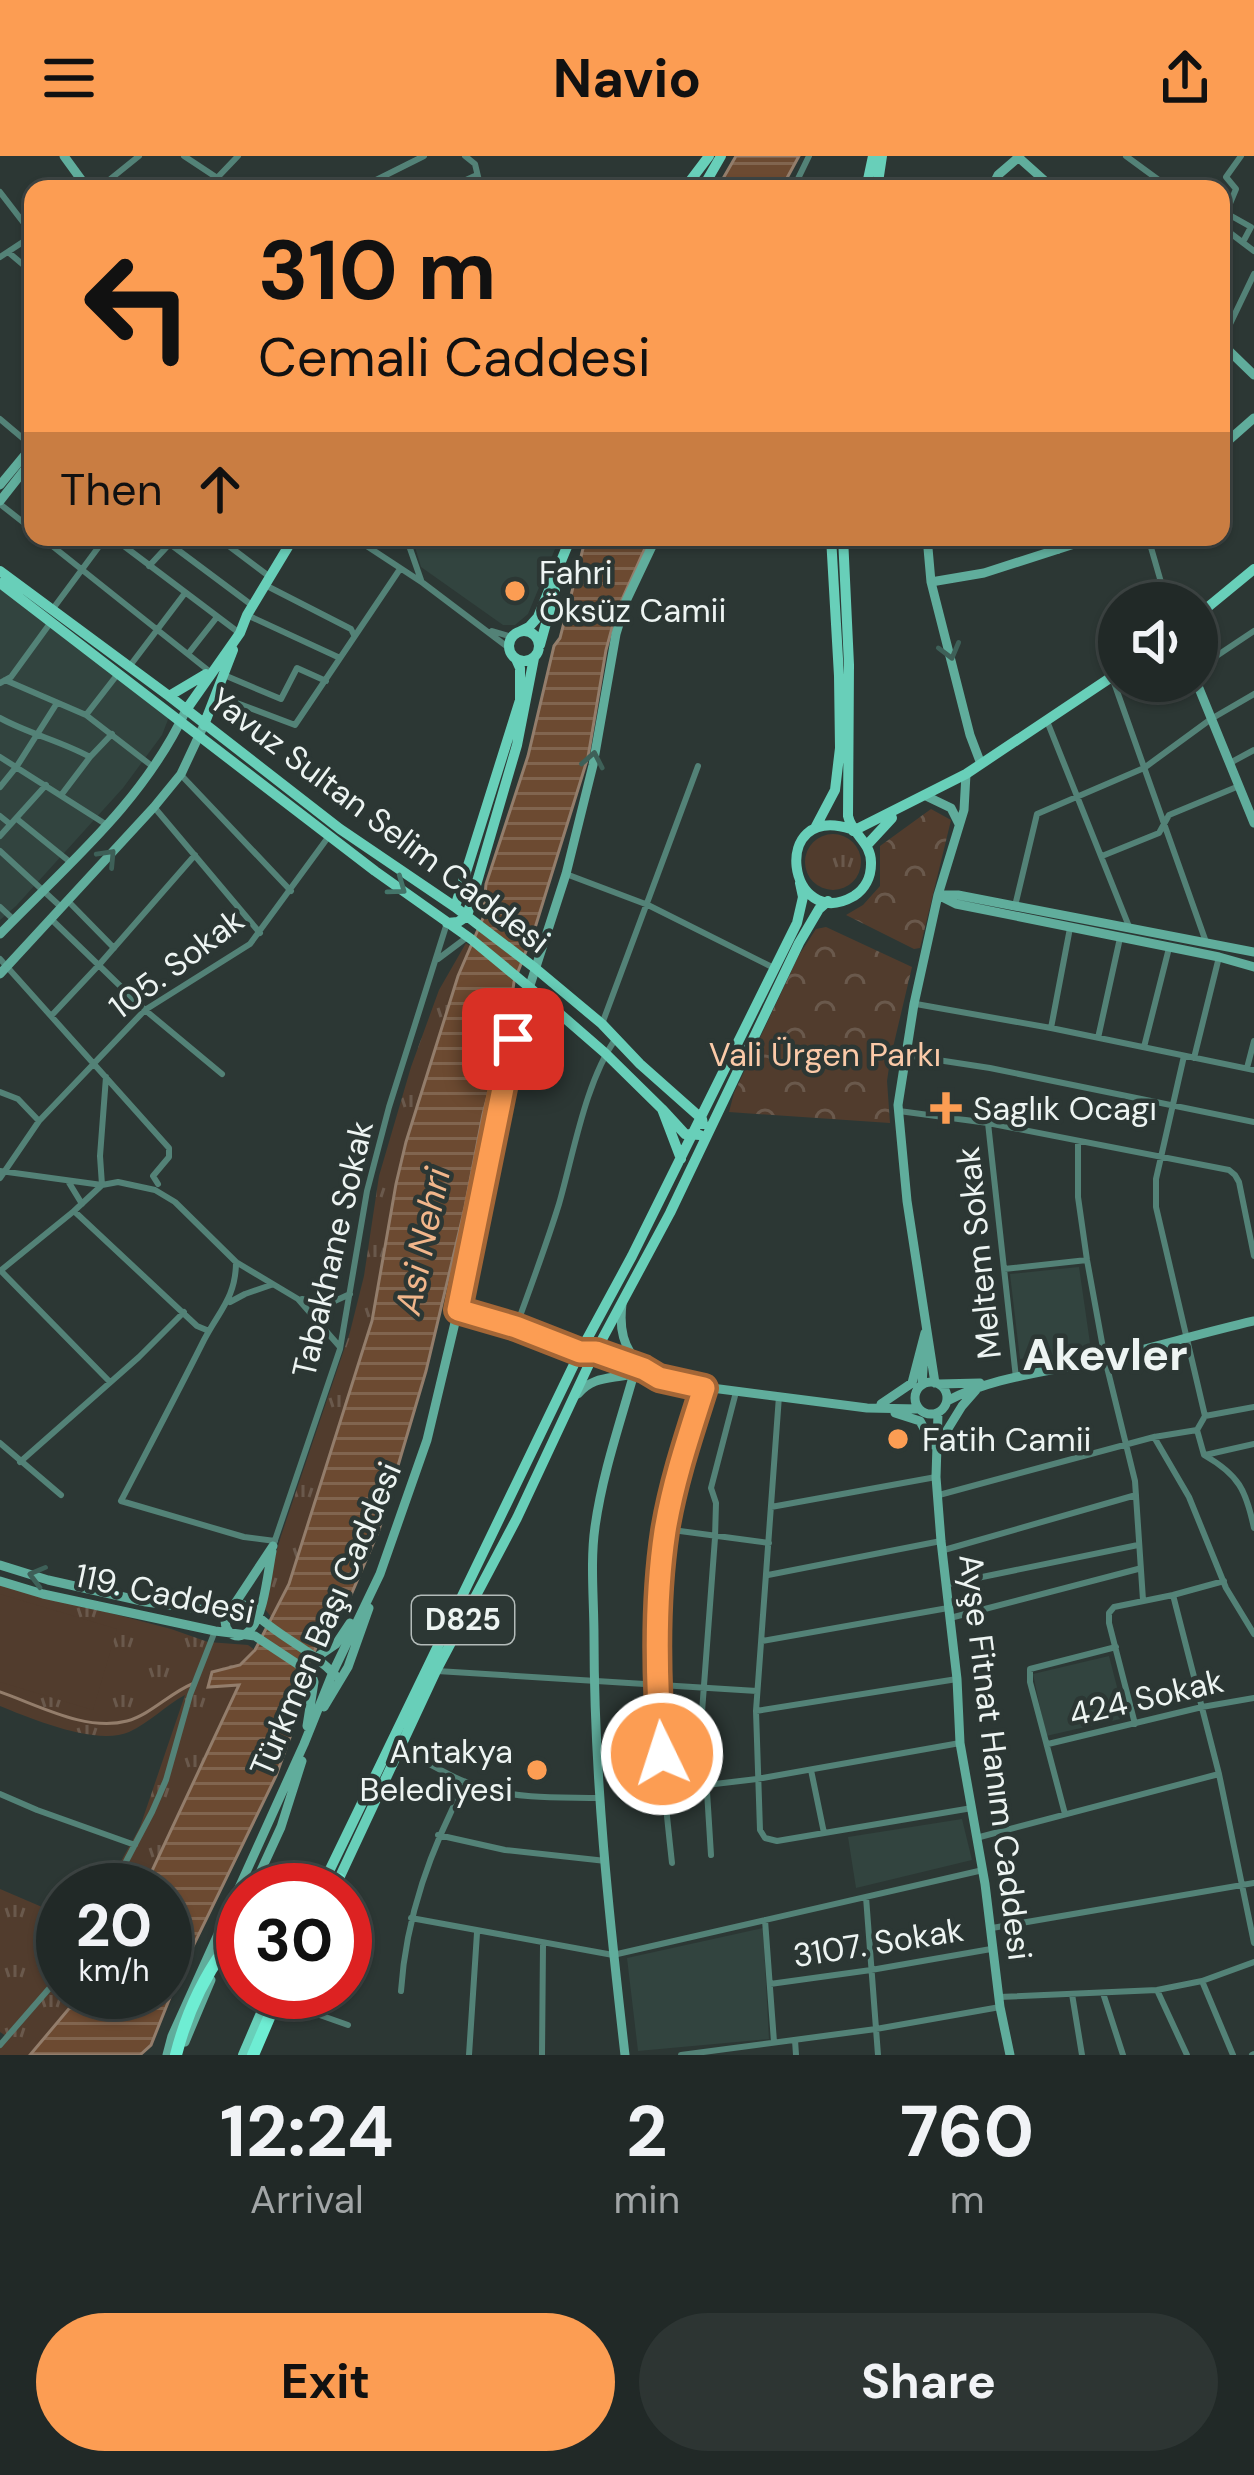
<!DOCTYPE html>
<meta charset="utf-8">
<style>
body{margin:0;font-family:"DM Sans",sans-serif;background:#2d3533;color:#f1f3f6;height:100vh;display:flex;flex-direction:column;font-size:45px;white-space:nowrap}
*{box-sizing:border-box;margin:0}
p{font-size:39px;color:#a2a6a7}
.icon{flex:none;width:66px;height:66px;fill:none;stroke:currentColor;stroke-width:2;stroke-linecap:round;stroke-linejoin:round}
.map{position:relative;height:1899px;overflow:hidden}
.side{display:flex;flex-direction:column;background:#212927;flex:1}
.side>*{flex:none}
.guide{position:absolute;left:24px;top:24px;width:1206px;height:366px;border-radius:24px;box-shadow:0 3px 9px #0004,0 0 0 3px #3e4544;background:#fc9d53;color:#111;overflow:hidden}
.buttons{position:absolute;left:1098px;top:426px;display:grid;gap:24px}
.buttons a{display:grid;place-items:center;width:120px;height:120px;border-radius:50%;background:#212927;box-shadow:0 3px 9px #0004,0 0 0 3px #3e4544;font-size:60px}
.speed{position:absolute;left:36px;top:1707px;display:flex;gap:24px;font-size:60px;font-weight:700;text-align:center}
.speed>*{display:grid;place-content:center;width:156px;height:156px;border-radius:50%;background:#212927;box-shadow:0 3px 9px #0004,0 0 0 3px #3e4544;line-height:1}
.speed small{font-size:30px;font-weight:400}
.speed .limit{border:18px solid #d22;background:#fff;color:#111}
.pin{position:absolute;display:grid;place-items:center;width:102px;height:102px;color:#fff;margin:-51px;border-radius:24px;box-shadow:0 6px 18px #0006}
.me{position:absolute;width:132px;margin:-66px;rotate:356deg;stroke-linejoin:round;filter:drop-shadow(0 0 9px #0008)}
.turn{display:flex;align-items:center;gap:42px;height:252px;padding:0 36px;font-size:54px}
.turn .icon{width:156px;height:156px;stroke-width:2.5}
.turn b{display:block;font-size:84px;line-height:102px}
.then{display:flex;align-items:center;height:114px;padding:0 36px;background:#0003;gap:24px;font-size:45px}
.eta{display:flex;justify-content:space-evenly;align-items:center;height:204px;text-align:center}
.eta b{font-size:72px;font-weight:700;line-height:84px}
.primary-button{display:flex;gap:24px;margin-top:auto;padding:24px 36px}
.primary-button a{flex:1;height:138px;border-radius:72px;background:#fc9d53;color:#111;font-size:48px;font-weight:700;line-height:138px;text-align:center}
.primary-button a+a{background:#2d3533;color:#f1f3f6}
header{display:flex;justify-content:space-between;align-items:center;height:156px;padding:0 36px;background:#fc9d53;color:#111;font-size:54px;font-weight:700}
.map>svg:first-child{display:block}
</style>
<header><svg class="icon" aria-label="menu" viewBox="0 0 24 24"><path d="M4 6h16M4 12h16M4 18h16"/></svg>Navio<svg class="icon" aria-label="share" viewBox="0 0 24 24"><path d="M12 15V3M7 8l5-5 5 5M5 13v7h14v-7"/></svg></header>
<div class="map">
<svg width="1254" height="1899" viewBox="0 0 1254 1899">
<defs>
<pattern id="grass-tufts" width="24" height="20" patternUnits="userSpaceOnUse" patternTransform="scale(3)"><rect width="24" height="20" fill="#513c2d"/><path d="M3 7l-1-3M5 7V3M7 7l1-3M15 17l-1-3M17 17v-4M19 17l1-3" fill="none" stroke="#6a594c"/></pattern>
<pattern id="forest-crowns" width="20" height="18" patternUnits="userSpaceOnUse" patternTransform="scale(3)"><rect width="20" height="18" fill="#513c2d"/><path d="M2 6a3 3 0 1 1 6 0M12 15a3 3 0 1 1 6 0" fill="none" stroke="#6a594c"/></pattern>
<pattern id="water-rules" width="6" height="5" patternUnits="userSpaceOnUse" patternTransform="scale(3)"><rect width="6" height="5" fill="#6c4a31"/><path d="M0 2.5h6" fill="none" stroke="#81654f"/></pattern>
</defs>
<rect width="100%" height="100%" fill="#2c3734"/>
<path fill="#32443f" d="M412 381H560L528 458 515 469H503L421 411Z
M0 428 169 561 162 579 123 632 16 750 0 764Z
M1079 1111 1091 1194 1020 1203 1010 1118Z
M1109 1500 1125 1562 1046 1580 1033 1518Z
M962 1663 972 1704 856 1732 848 1681Z
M763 1772 769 1883 638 1895 627 1802Z"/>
<path fill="url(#grass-tufts)" d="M805 706a28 28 0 1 1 56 0a28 28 0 1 1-56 0Z
M466 787 471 791 458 820 406 986 396 1028 372 1165 289 1428 272 1462 264 1452 266 1430 281 1380 350 1176 364 1120 379 1020 411 911 439 834Z
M0 1428 171 1473 208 1486 248 1489 255 1494 240 1509V1528L143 1734H105L140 1671 185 1539C166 1549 149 1567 129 1576 96 1590 32 1563 0 1550Z
M0 1733 63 1760V1836H83L30 1899H0V1888L6 1880 0 1876Z"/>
<path fill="url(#forest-crowns)" d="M931 653 951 664 920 792 914 793 846 759 863 749 880 730V690Z
M826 771 912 811 890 904 887 925 890 967 729 956 734 937 799 799 816 773Z"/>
<path fill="#513c2d" d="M0 1438 117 1473 93 1554 0 1526Z"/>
<path fill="url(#water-rules)" stroke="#937d6b" stroke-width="3" d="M736 0H799L781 33H717Z
M586 381H650L616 457 606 494 588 601 535 772 514 826 509 861 483 958 465 1051 426 1215 379 1374 348 1446 331 1455 290 1555 293 1573 276 1620 179 1819 151 1889 140 1899H30L83 1836H165V1734H143L239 1529 208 1531 212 1516 240 1509 255 1494 289 1428 372 1165 396 1028 406 986 458 820 483 762 486 728 528 600 554 490 560 482Z"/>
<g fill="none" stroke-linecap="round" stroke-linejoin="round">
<path stroke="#937d6b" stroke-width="3" d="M0 1536C38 1549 86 1576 127 1565 150 1559 170 1537 192 1528"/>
<path stroke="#538277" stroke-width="6" d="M184 0 234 33
M465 0 475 8 481 33
M1126 0 1171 33
M1241 0 1226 21 1236 33 1226 57 1251 71 1243 86
M217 22 238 0
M98 33 139 0
M358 33 424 0
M446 33 477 19
M793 33 809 0
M0 36 33 79
M1221 70 1254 95
M8 96 33 117
M0 101 32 80
M1221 187 1254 118
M0 263 32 290
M0 348 33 374
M41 381 209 515
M112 381 238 476
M217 381 270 421
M274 381 287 392
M353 381 423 427 509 492
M406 381 421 424
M1052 381 1058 395
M1148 381 1167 447
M170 388 253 450
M149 410 176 381
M267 430 351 473 354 479
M52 454 106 381
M247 459 340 502
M492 475 512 481
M188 498 217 461
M129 511 185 437
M1197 513 1254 475
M224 519 281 543 297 512 326 525
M1112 521 1206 786
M5 524 86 559 152 610
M0 527 11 521 51 466
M218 540 295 569 400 413
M86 559 117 519
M0 562C29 578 61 585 90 601
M1047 565 1130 773
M0 601 107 669
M1230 607 1254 594
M182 620 291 735
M0 631 17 610 57 547
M62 638 90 601 112 578
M154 651 260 777
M0 660 10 668
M17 663 70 706
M0 680 46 629
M0 695 61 751
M1102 700 1159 677 1169 659 1239 630
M566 718 648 749 774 812
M67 744 114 792
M1015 750 1037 658 1144 612 1211 563 1254 538
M0 751 14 764
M50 762 145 854 222 918
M0 803 169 992V1001L153 1020 158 1028
M438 803 466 782
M916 848 1051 872 1254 914
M52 859 98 810 195 699
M602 868 698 610
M1051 872 1070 772
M1098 882 1120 782
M1144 891 1169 792
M905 899 990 912 1254 966
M1184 900 1156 1023V1051L1205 1260 1197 1274 1204 1299C1239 1319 1246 1334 1254 1372
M1194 902 1219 801
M1247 912 1254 885
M0 936 18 943 39 965
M899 955 988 967 1229 1014 1235 1019 1239 1026 1254 1100
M988 967 1016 1222
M1078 985V1041L1087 1104 1105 1203 1135 1325 1143 1444
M0 1015 102 1029 118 1026 155 1034 175 1046 236 1106 298 1143 340 1191
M0 1022 39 965 145 854 250 788 329 680
M68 1025 82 1048
M74 1055 197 1170 209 1175
M236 1106C236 1141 219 1155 204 1184 177 1238 149 1291 121 1345L244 1381 275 1385
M1004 1113 1087 1104
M0 1115 74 1055 102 1029 100 1000 106 921
M1 1115 109 1225
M302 1143 326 1149 350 1138
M230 1146 245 1138 271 1129
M458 1154 516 1171 579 1196
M516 1171C531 1130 546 1090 559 1048 574 996 585 927 616 882
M779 1240 756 1555 760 1674 765 1682 777 1685 972 1652
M1205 1260 1254 1251
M1154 1281 1189 1341 1226 1432 1254 1478
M0 1287 61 1339
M1205 1299 1254 1288
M20 1306 139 1201 184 1156
M939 1339 1154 1281 1197 1274
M771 1351 936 1321
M665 1373 769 1387
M273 1390 340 1193 367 1035 389 951 447 767
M944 1394 1136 1339
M768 1419 941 1385
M948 1428 1138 1389
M1173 1439 1219 1618 1254 1787
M950 1462 1138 1413
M762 1485 948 1452
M437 1515 757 1535
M756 1555 957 1523
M1135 1568 1109 1467V1457L1114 1451 1173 1439 1224 1425
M1048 1588 1202 1551 1254 1542
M401 1593C429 1607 456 1625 486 1633 523 1643 561 1641 599 1642
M811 1614 824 1677
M664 1634 757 1623 960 1587
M0 1638 37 1654 135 1689
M1065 1658 1030 1526V1513L1116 1491
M438 1679 505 1694 606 1705
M976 1682 1219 1618
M711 1699 702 1556 715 1382 716 1347 711 1332 736 1236
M672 1707C660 1599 648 1483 665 1375 673 1326 689 1278 704 1231
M111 1734 152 1656 166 1624 190 1539 215 1475
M866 1741 878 1899
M411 1762 613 1799 983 1714
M765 1764 774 1886
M992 1772 1254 1727
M1202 1825 1233 1899
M770 1828 871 1814 991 1793
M1157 1834 1187 1899
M401 1835C406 1760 431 1692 466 1626
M1103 1837 1123 1899
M1072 1838 1082 1899
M999 1841 1157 1834 1202 1825 1254 1806
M280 1845 348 1869
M795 1884 796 1899
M0 1889 54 1827 63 1812
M469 1899 477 1777
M542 1899 543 1789
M681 1899 876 1873 1000 1851
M1252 1899 1254 1898"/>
<path stroke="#60ad9c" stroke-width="9" d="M64 0 88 33
M1017 0 1054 33
M991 33 998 19 1020 0
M1221 187 1254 219
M1221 291 1254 262
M0 329 33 289
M0 345 33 303
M927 381 931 426 970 579 981 608
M931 426 984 417 1096 381
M1196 525 1254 667
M926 640 951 652 959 668
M938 739 956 748 1219 801 1254 811
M938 739H958L1254 796
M0 778C69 707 144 645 186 554
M0 818 154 651 181 618 204 569
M622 1148C619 1173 623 1191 640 1209
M580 1196C618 1224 661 1219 704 1231L867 1252 919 1253
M592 1196 654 1219
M915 1242a16 16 0 1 1 32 0a16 16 0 1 1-32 0Z
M935 1227 907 1045 898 949 914 848 938 739 964 654 966 618
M939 1228 980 1227
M922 1229 924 1197
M578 1238C592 1221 608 1223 627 1219
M947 1245C994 1220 1050 1216 1100 1204 1152 1192 1202 1177 1254 1165
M881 1248 912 1227 925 1177
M895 1257 920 1265 933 1289
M938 1257 936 1321 941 1385 957 1523 960 1587 985 1728 1000 1851 1010 1899
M941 1284 962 1250 976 1234
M0 1409 48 1424 146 1446 206 1454 234 1449 273 1390
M0 1425 43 1438 215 1475 255 1480 311 1517
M254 1457C279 1481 312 1494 336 1520
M253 1470 252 1456 244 1449 229 1452C217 1471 235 1490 250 1474 264 1460 268 1415 272 1395
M317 1501 336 1488 350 1467
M324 1551 348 1511 369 1452
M307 1570 314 1526 311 1517
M252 1734 281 1671 302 1605
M223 1798 243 1753
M185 1886 211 1824
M167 1899 172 1880 304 1588 333 1516 380 1418 427 1284 458 1154 513 882 566 718 593 609 616 478 626 445 653 388
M625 1899C609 1760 594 1621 594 1481 594 1445 590 1406 595 1371 602 1320 619 1270 633 1221"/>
<path stroke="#68cfb9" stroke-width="10" d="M684 33 709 0
M702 33 721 0
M866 33 873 0
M877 33 882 0
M843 381 849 509 848 660C852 679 872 686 871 708 871 721 865 733 854 740 788 778 768 646 851 673
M0 415 169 540 340 673 455 751 535 812 602 868 640 908 702 963 703 968
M0 427 375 715 471 783 529 831 605 897 662 953 681 1003
M1197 460 1254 413
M509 490a15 15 0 1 1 30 0a15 15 0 1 1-30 0Z
M519 476 529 471 538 461 571 381
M540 489 555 435
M169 540 206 518
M186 554 240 477 247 459 294 381
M204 569 233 494
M815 672 835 634 840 592 839 520 831 381
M853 675 966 618 1119 516
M867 689 892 662
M455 751 520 544V512L516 503
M447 767 458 766 467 760 517 589 534 502
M662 953 685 978 700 979
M336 1729 436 1515 517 1362 591 1204 670 1057 799 787 819 753 828 745
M320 1734 580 1196 632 1100 797 767 803 741 800 727
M243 1899 270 1836"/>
<path stroke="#6eedd3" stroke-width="12" d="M333 1734 339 1723
M176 1899C185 1863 202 1825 223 1795
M253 1899 280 1836"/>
</g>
<defs><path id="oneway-chevron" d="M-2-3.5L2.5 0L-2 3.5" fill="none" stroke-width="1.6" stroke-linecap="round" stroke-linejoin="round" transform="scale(3)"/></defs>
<g stroke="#3e6058">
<use href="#oneway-chevron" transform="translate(950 495) rotate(75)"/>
<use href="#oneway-chevron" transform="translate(593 604) rotate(-79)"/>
<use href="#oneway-chevron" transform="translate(108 701) rotate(-47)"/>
<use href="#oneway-chevron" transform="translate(37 1420) rotate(-165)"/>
</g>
<use stroke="#447469" href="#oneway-chevron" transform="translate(398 731) rotate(36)"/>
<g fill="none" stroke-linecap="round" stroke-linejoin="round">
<g stroke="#a46636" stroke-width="30">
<path id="route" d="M513 883 458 1154 516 1171 580 1196H596L644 1213 659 1222 704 1232C689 1279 673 1326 665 1375 654 1448 656 1525 662 1598"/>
</g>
<use href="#route" stroke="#fc9d53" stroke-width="21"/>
</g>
<g fill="#fc9d53" stroke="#2c3734" stroke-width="4.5">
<circle cx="515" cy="435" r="12"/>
<path d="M940 934h12v12h12v12h-12v12h-12v-12h-12v-12h12z"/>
<circle cx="898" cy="1283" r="12"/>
<circle cx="537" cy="1614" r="12"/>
</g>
<g text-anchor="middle" stroke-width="9" stroke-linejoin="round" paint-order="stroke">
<rect fill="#2c3734" stroke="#b3bbb9" stroke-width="3" x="412" y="1440" width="102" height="48" rx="9"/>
<g font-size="30" font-weight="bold" fill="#edf4f2">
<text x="463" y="1474">D825</text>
</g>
<g font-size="33" fill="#edf4f2" stroke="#2c3734" text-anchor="start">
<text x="539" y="428">Fahri<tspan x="539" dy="38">Öksüz Camii</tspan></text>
<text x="973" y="964">Saglık Ocagı</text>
<text x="922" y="1295">Fatih Camii</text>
<text x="513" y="1607" text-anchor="end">Antakya<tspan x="513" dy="38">Belediyesi</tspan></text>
</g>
<g font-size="33" fill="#edf4f2" stroke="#2c3734">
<text transform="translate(380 664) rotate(37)" y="12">Yavuz Sultan Selim Caddesi</text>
<text transform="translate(176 807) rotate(-37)" y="12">105. Sokak</text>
<text transform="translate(332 1093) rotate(-77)" y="12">Tabakhane Sokak</text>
<text transform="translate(978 1097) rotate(-96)" y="12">Meltem Sokak</text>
<text transform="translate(165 1437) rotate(12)" y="12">119. Caddesi</text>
<text transform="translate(325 1463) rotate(-67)" y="12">Türkmen Başı Caddesi</text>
<text transform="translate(1146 1541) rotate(-13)" y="12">424 Sokak</text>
<text transform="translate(996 1601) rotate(83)" y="12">Ayşe Fitnat Hanım Caddesi</text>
<text transform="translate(878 1786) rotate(-9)" y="12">3107. Sokak</text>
</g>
<g font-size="33" fill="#fbcaa8" stroke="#2c3734">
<text x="825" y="910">Vali Ürgen Parkı</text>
</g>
<g font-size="36" font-style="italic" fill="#f1b68b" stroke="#2c3734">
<text transform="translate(422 1085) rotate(-78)" y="13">Asi Nehri</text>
</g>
<g font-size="45" font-weight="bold" fill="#edf4f2" stroke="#2c3734">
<text x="1105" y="1214">Akevler</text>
</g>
</g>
</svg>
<div class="buttons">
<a><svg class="icon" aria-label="sound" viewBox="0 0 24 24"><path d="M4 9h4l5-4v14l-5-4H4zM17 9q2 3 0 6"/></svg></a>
</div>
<div class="speed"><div>20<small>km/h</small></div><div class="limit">30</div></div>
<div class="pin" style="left:513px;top:883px;background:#d93025"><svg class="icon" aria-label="arrive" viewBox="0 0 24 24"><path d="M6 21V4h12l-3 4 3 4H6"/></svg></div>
<svg class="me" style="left:662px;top:1598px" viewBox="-20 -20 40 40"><circle r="17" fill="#fc9d53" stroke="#fff" stroke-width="3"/><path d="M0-11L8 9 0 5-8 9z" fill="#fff"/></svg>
<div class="guide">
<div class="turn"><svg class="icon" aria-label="left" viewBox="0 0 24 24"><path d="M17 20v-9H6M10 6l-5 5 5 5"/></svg><div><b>310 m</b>Cemali Caddesi</div></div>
<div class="then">Then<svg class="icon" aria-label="ahead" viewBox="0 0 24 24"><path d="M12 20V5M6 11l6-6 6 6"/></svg></div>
</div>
</div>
<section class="side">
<div class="eta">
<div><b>12:24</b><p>Arrival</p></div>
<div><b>2</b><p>min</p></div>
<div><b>760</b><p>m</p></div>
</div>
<div class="primary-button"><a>Exit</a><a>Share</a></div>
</section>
